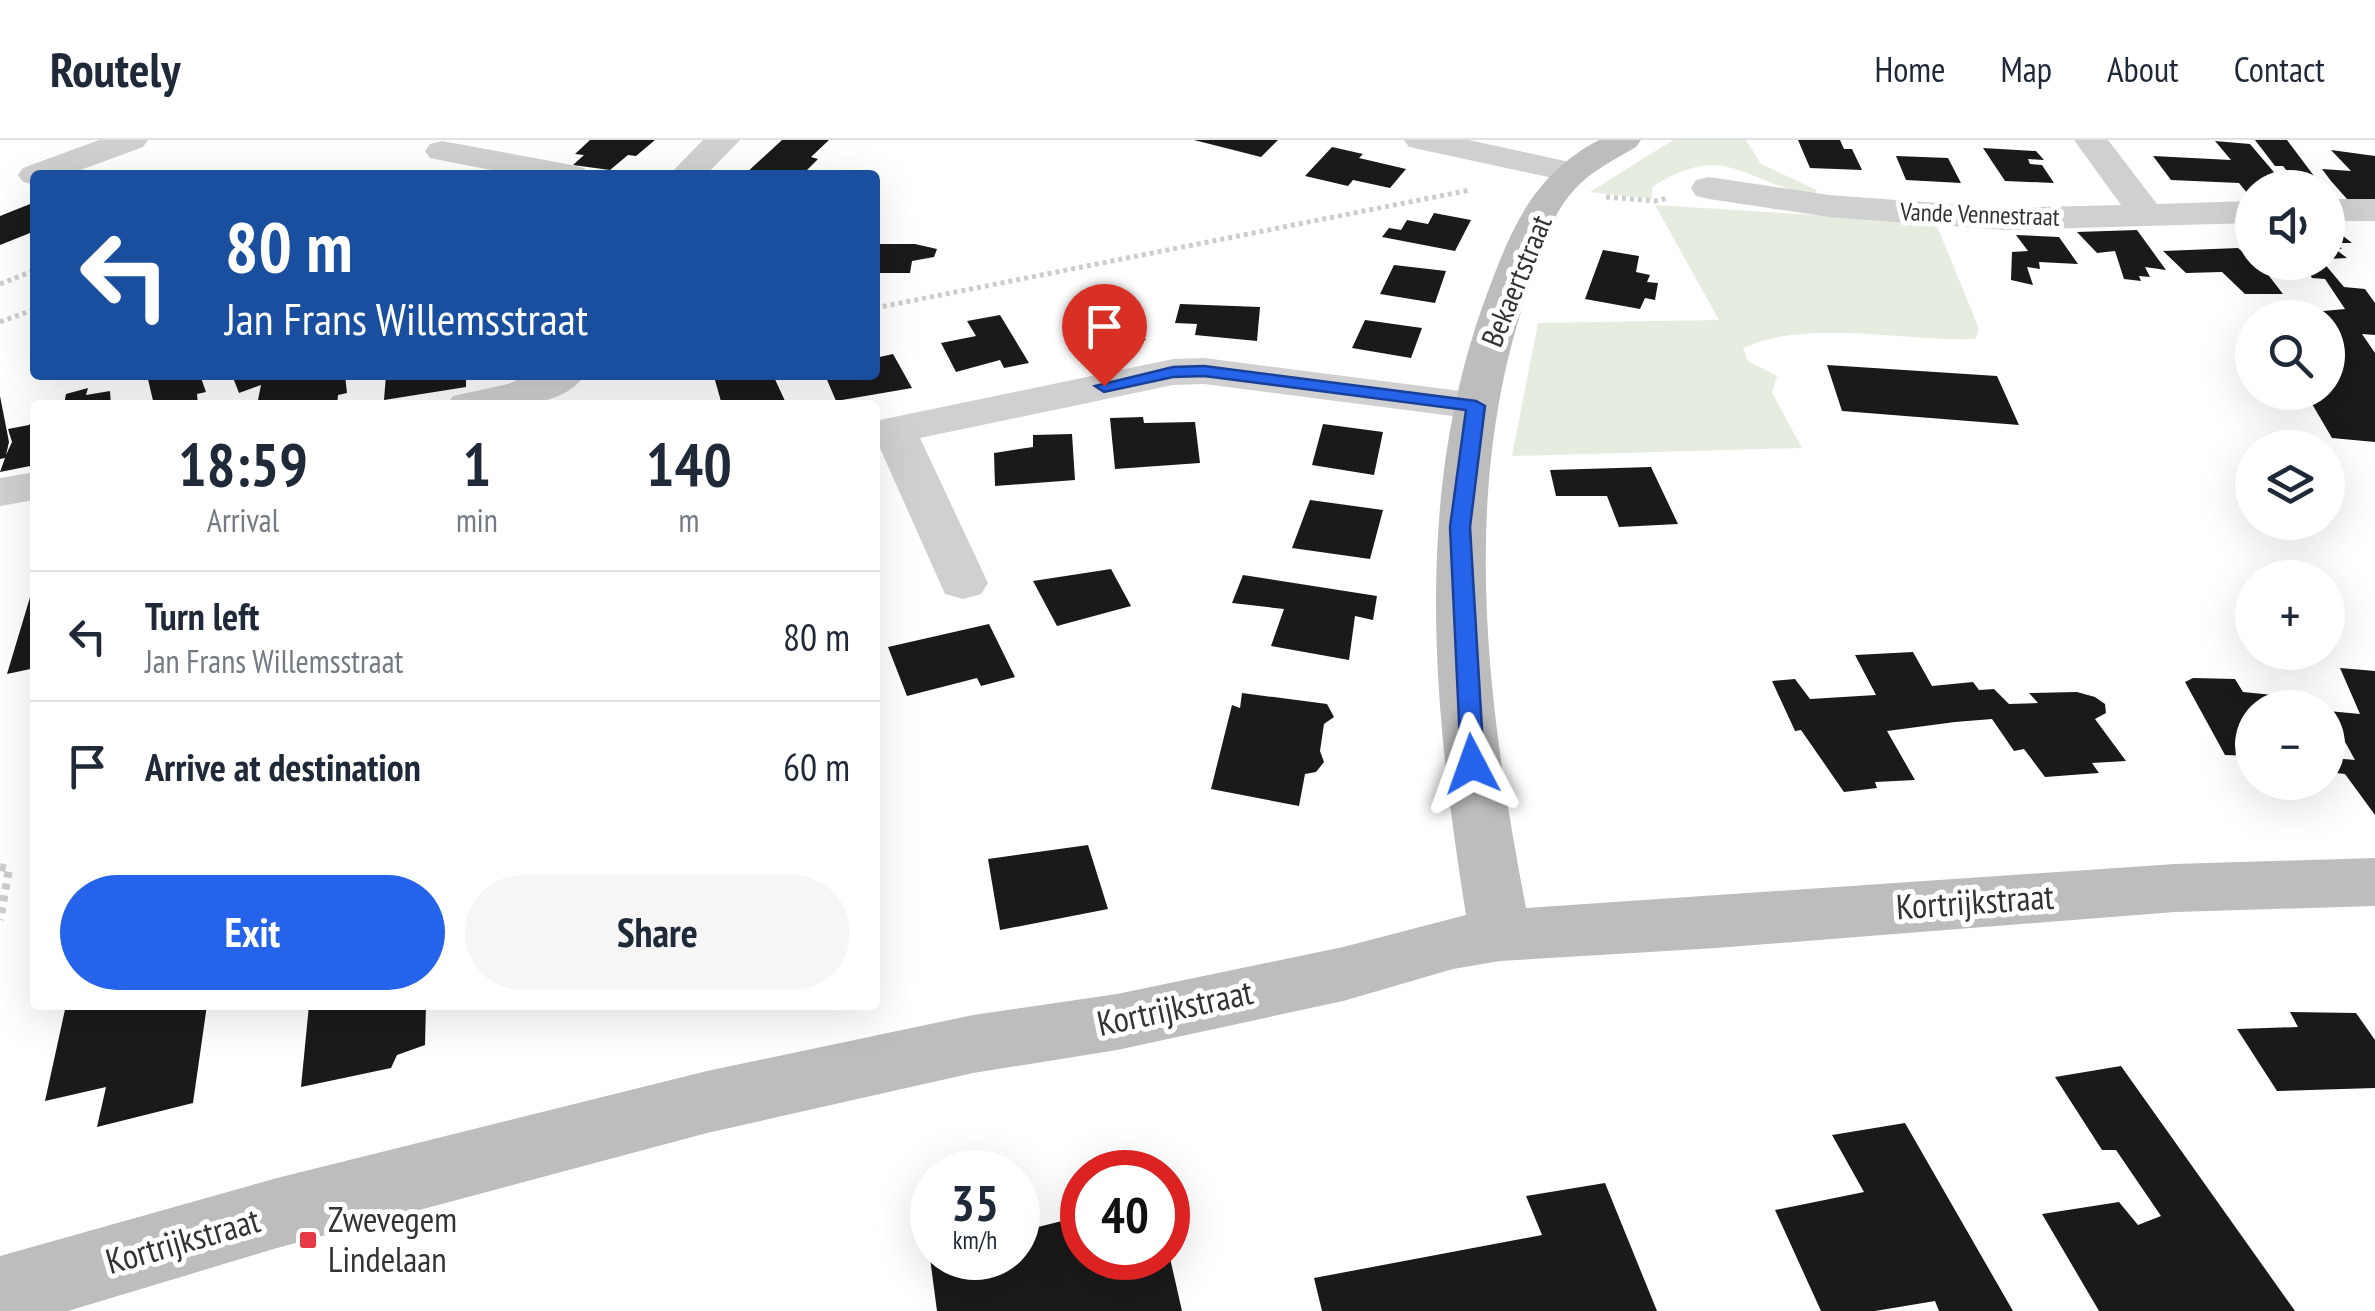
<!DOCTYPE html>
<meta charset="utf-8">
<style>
body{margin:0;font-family:"PT Sans Narrow",sans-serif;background:#f6f6f7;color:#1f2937;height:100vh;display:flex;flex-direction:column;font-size:38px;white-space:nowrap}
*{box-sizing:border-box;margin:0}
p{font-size:32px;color:#747a83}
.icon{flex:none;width:55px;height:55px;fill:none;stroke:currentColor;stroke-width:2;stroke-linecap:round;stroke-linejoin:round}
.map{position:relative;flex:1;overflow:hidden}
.details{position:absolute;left:30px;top:260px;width:850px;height:610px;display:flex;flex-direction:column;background:#fff;border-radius:10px;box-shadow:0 10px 40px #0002}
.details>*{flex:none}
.guide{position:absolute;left:30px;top:30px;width:850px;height:210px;border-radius:10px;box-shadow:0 10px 40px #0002;background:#1a4fa0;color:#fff;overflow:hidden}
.fabs{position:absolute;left:2235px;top:30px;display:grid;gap:20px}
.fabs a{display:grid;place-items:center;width:110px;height:110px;border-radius:50%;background:#fff;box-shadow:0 10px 40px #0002;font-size:50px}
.speed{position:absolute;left:910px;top:1010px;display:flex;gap:20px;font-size:50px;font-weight:700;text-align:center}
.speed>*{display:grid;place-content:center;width:130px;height:130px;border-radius:50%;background:#fff;box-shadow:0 10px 40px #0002;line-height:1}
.speed small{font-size:25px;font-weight:400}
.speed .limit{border:15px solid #d22;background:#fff;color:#111}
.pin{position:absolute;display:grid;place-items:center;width:85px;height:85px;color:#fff;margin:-102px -42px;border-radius:50% 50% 50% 0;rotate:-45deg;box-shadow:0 0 10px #0007}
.pin .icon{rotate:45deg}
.me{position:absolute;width:110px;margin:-55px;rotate:356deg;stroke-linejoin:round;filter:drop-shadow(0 0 8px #0008)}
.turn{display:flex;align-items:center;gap:35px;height:210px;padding:0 30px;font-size:45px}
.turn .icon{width:130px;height:130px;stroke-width:2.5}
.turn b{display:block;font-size:70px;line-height:85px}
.eta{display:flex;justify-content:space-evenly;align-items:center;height:170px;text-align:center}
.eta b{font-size:60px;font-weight:600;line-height:70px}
.action{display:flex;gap:20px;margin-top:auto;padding:20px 30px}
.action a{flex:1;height:115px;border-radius:60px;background:#2563eb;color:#fff;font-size:40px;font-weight:600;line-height:115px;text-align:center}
.action a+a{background:#f6f6f7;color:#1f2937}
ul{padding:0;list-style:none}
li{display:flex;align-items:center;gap:30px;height:130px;padding:0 30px;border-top:2px solid #e0e1e3}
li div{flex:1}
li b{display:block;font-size:38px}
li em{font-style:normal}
header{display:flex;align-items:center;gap:60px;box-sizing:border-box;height:140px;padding:0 50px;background:#fff;border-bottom:2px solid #e0e1e3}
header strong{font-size:48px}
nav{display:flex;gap:55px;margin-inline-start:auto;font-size:35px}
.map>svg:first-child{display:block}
</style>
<header>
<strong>Routely</strong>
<nav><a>Home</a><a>Map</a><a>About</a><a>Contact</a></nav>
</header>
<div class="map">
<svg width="2375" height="1171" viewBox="0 0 2375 1171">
<rect width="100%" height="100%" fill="#fff"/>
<path fill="#e6ecdf" d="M1673 0H1746L1761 24 1817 50 1813 55C1742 42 1726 0 1652 47V59L1590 52Z
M1655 65 1926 82 1938 88 1979 189 1975 199C1905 202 1807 178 1743 208L1748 221 1777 236 1772 253 1802 308 1512 316 1538 183 1719 180Z"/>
<path fill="#1a1a1a" d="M590 0H655L636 16 628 15 610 30 573 25 584 15 575 14Z
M782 0H829L811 17 818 19 805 32 744 35Z
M1194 0H1278L1261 17Z
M1798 0H1840L1844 9H1852L1862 30 1810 28Z
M2255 0H2287L2320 44 2296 42 2283 26H2275Z
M2215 1 2250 4 2284 44 2293 48H2252V59L2239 43 2171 40 2153 16 2231 20Z
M1332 7 1363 14 1359 18 1406 29 1390 48 1353 40 1348 46 1305 36Z
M1983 8 2036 11 2044 20 2028 19 2030 24 2042 25 2054 43 2005 41Z
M2331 10 2375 16V60L2347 59 2331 41 2322 29 2351 31Z
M1896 16 1948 18 1961 43 1906 40Z
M35 62V91L0 105V76Z
M1434 73 1471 80 1455 111 1382 97 1389 88 1401 90 1407 80 1428 84Z
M2328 84 2352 103H2336L2342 109 2334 108 2347 118 2328 119Z
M2137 90 2166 130 2145 127 2150 137 2139 136 2141 141 2124 139 2115 111 2097 113 2077 92Z
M2016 95 2059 97 2078 124 2039 122 2040 129 2027 127 2033 145 2011 140 2012 112 2028 111Z
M875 104H915L937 109 934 117 912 121 910 133H875Z
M2238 108 2266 132 2283 154H2245L2222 132 2186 133 2163 111Z
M1603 110 1639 116 1636 132 1650 135 1647 142 1658 143 1655 160 1645 158 1640 169 1585 159Z
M2302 122H2323L2344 147 2365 149 2375 163V195L2362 194 2375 213V302L2332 298 2305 252H2328V178L2281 175 2345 169 2325 139 2312 138Z
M1394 125 1446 131 1435 163 1380 154Z
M1180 164 1260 167 1257 201 1195 195 1197 184 1175 183Z
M1000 175 1029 223 1004 228 1000 220 956 232 941 203 976 196 967 181Z
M1123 175 1146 200 1080 215 1062 187Z
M1365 180 1422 188 1411 218 1352 208Z
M893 214 912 248 836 261 825 235H875V218Z
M1827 225 1997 236 2019 285 1842 271Z
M147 235H200L206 252 197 254 198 265H154Z
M232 235H345L347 253 338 255 337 265H257L261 245 239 253Z
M386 235H466V247L384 260Z
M741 235H773L785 261 722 265 715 240Z
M88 248 86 255 110 251 111 265H64L66 254Z
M0 256 9 302 6 315 12 302 8 289 29 285 35 278V325L0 332 5 318 0 319Z
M1143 277 1144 283 1195 282 1200 323 1115 329 1110 278Z
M1323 284 1383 292 1374 335 1312 325Z
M1072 294 1075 340 995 346 994 313 1033 307V295Z
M1651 327 1678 384 1619 387 1607 356H1556L1550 330Z
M1310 360 1383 370 1370 419 1292 408Z
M1111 429 1131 466 1057 486 1033 441Z
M1243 435 1377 456 1373 480 1355 476 1349 520 1271 506 1284 469 1232 463Z
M34 444 35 528 7 534Z
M989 484 1015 537 981 546 977 538 907 556 888 507Z
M1913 512 1932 546 1973 542 1979 550 1994 549 2009 564 2038 563 2029 553 2077 552 2095 557 2105 564 2106 573 2095 579 2126 621 2092 623 2099 633 2045 637 2024 609 2014 611 1992 579 1955 582 1887 591 1915 640 1875 642 1877 648 1844 652 1801 590 1795 591 1772 541 1795 539 1810 559 1876 555 1855 515Z
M2340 528 2375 531V675L2345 634 2328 632V606L2333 618 2355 620 2328 571 2360 574Z
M2193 538 2235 539 2243 552 2304 558 2309 568H2252V616L2225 615 2185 542Z
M1242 553 1327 564 1334 577 1324 584 1320 611 1324 622 1316 632 1305 634 1299 666 1211 649 1232 565 1240 568Z
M1088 705 1108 769 1000 790 988 719Z
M66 865H207L193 963 97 987 106 947 45 961Z
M309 865H426L425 905 397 915 391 928 301 947Z
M2290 872 2356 873 2375 900V948L2277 951 2237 889 2298 887Z
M2121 926 2295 1171H2099L2042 1074 2119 1062 2138 1085 2161 1076 2116 1010H2102L2055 937Z
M1905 983 2013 1171H1939L1935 1161 1875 1171H1821L1775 1070 1864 1052 1832 995Z
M1605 1043 1657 1171H1322L1314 1138 1542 1095 1526 1056Z
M932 1046V1113H930L922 1048Z
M1082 1076V1118H1170L1182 1171H937L930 1118H1018V1092Z"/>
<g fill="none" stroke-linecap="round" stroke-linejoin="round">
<path stroke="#cdcdcd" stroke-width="5" stroke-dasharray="4 4" stroke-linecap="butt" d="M1606 57 1655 61 1668 58
M0 144 35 130
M875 168 1470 50
M0 182 35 169"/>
<path stroke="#cdcdcd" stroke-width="8" stroke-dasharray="6 6" stroke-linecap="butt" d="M0 727 9 729 0 780"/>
<path fill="#d0d0d0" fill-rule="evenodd" d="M99 0H148L143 7 67 35H35V45L23 42 18 35 23 28Z
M703 0H740L706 35H669Z
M1404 0H1469L1583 25 1588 32 1583 39 1571 42 1409 7Z
M2074 0H2108L2157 64 2252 61V83L2005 90 1829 77 1709 59 1696 56 1691 48 1696 40 1709 37 1829 55 2005 68 2121 65Z
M442 1 572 25 584 28 589 35H516L430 18 425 11 430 4Z
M2328 59H2375V81H2328Z
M1204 218 1476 253 1491 257 1498 266 1491 275 1476 279 1204 244 1173 245 920 298 988 443 981 454 963 459 945 454 879 306 875 307V281L1173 219Z
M529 235H585C558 274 488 265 446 265L453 256 508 244Z
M35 332V360L0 366V338Z"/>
<path fill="#bdbdbd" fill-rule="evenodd" d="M1599 0H1641L1636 7C1614 20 1591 31 1574 50 1549 77 1538 119 1527 153 1459 353 1487 564 1526 768L2175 724 2375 718V766L2175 772 1716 808 1500 821 1453 829 1343 861 1117 910 973 933 707 993 277 1108 68 1171H0V1116L277 1038 707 931 973 875 1117 854 1343 807 1466 775C1433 568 1412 355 1487 154 1512 87 1533 35 1599 0Z"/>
</g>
<path fill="#2563eb" stroke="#184099" stroke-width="2.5" d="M1204 226 1476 261 1485 266 1470 387 1484 624 1480 630 1472 633 1461 624 1450 387 1466 270 1204 236 1173 237 1104 252 1095 246 1173 227Z"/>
<rect fill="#e63946" stroke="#fff" stroke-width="4" x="298" y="1090" width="20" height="20" rx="5"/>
<g text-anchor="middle" stroke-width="10" stroke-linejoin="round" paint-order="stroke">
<g font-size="25" fill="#333" stroke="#fff">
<text transform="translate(1980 74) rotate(2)" y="9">Vande Vennestraat</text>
</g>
<g font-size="30" fill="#333" stroke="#fff">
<text transform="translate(1517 141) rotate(-68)" y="10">Bekaertstraat</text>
</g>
<g font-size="35" fill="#333" stroke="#fff">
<text transform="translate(1975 762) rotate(-4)" y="12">Kortrijkstraat</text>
<text transform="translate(1175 868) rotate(-12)" y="12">Kortrijkstraat</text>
<text transform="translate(183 1101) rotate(-16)" y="12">Kortrijkstraat</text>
</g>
<g font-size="35" fill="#333" stroke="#fff" text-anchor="start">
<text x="328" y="1092">Zwevegem<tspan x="328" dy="40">Lindelaan</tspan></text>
</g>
</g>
</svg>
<div class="fabs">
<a><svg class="icon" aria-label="sound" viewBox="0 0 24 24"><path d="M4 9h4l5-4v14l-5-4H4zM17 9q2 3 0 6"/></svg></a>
<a><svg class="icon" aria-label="search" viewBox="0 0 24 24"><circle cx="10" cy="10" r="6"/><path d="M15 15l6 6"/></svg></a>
<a><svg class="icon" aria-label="layers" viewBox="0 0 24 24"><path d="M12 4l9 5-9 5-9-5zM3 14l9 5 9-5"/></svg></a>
<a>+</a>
<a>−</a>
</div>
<div class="speed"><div>35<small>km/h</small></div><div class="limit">40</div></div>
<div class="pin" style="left:1104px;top:246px;background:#d93025"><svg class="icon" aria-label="arrive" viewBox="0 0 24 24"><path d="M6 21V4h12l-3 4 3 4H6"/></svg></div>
<svg class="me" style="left:1472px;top:624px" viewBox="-20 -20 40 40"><path d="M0-17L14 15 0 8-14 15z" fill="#2563eb" stroke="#fff" stroke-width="4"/></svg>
<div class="guide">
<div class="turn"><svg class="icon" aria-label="left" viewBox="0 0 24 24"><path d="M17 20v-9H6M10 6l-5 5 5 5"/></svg><div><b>80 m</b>Jan Frans Willemsstraat</div></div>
</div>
<section class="details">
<div class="eta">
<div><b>18:59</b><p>Arrival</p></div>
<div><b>1</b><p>min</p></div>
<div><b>140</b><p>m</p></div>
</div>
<ul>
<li><svg class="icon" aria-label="left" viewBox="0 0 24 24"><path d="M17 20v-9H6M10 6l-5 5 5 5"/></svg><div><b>Turn left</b><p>Jan Frans Willemsstraat</p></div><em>80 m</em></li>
<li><svg class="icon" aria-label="arrive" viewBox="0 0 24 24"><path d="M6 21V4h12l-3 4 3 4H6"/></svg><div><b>Arrive at destination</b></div><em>60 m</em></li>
</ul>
<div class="action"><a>Exit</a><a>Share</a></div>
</section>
</div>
